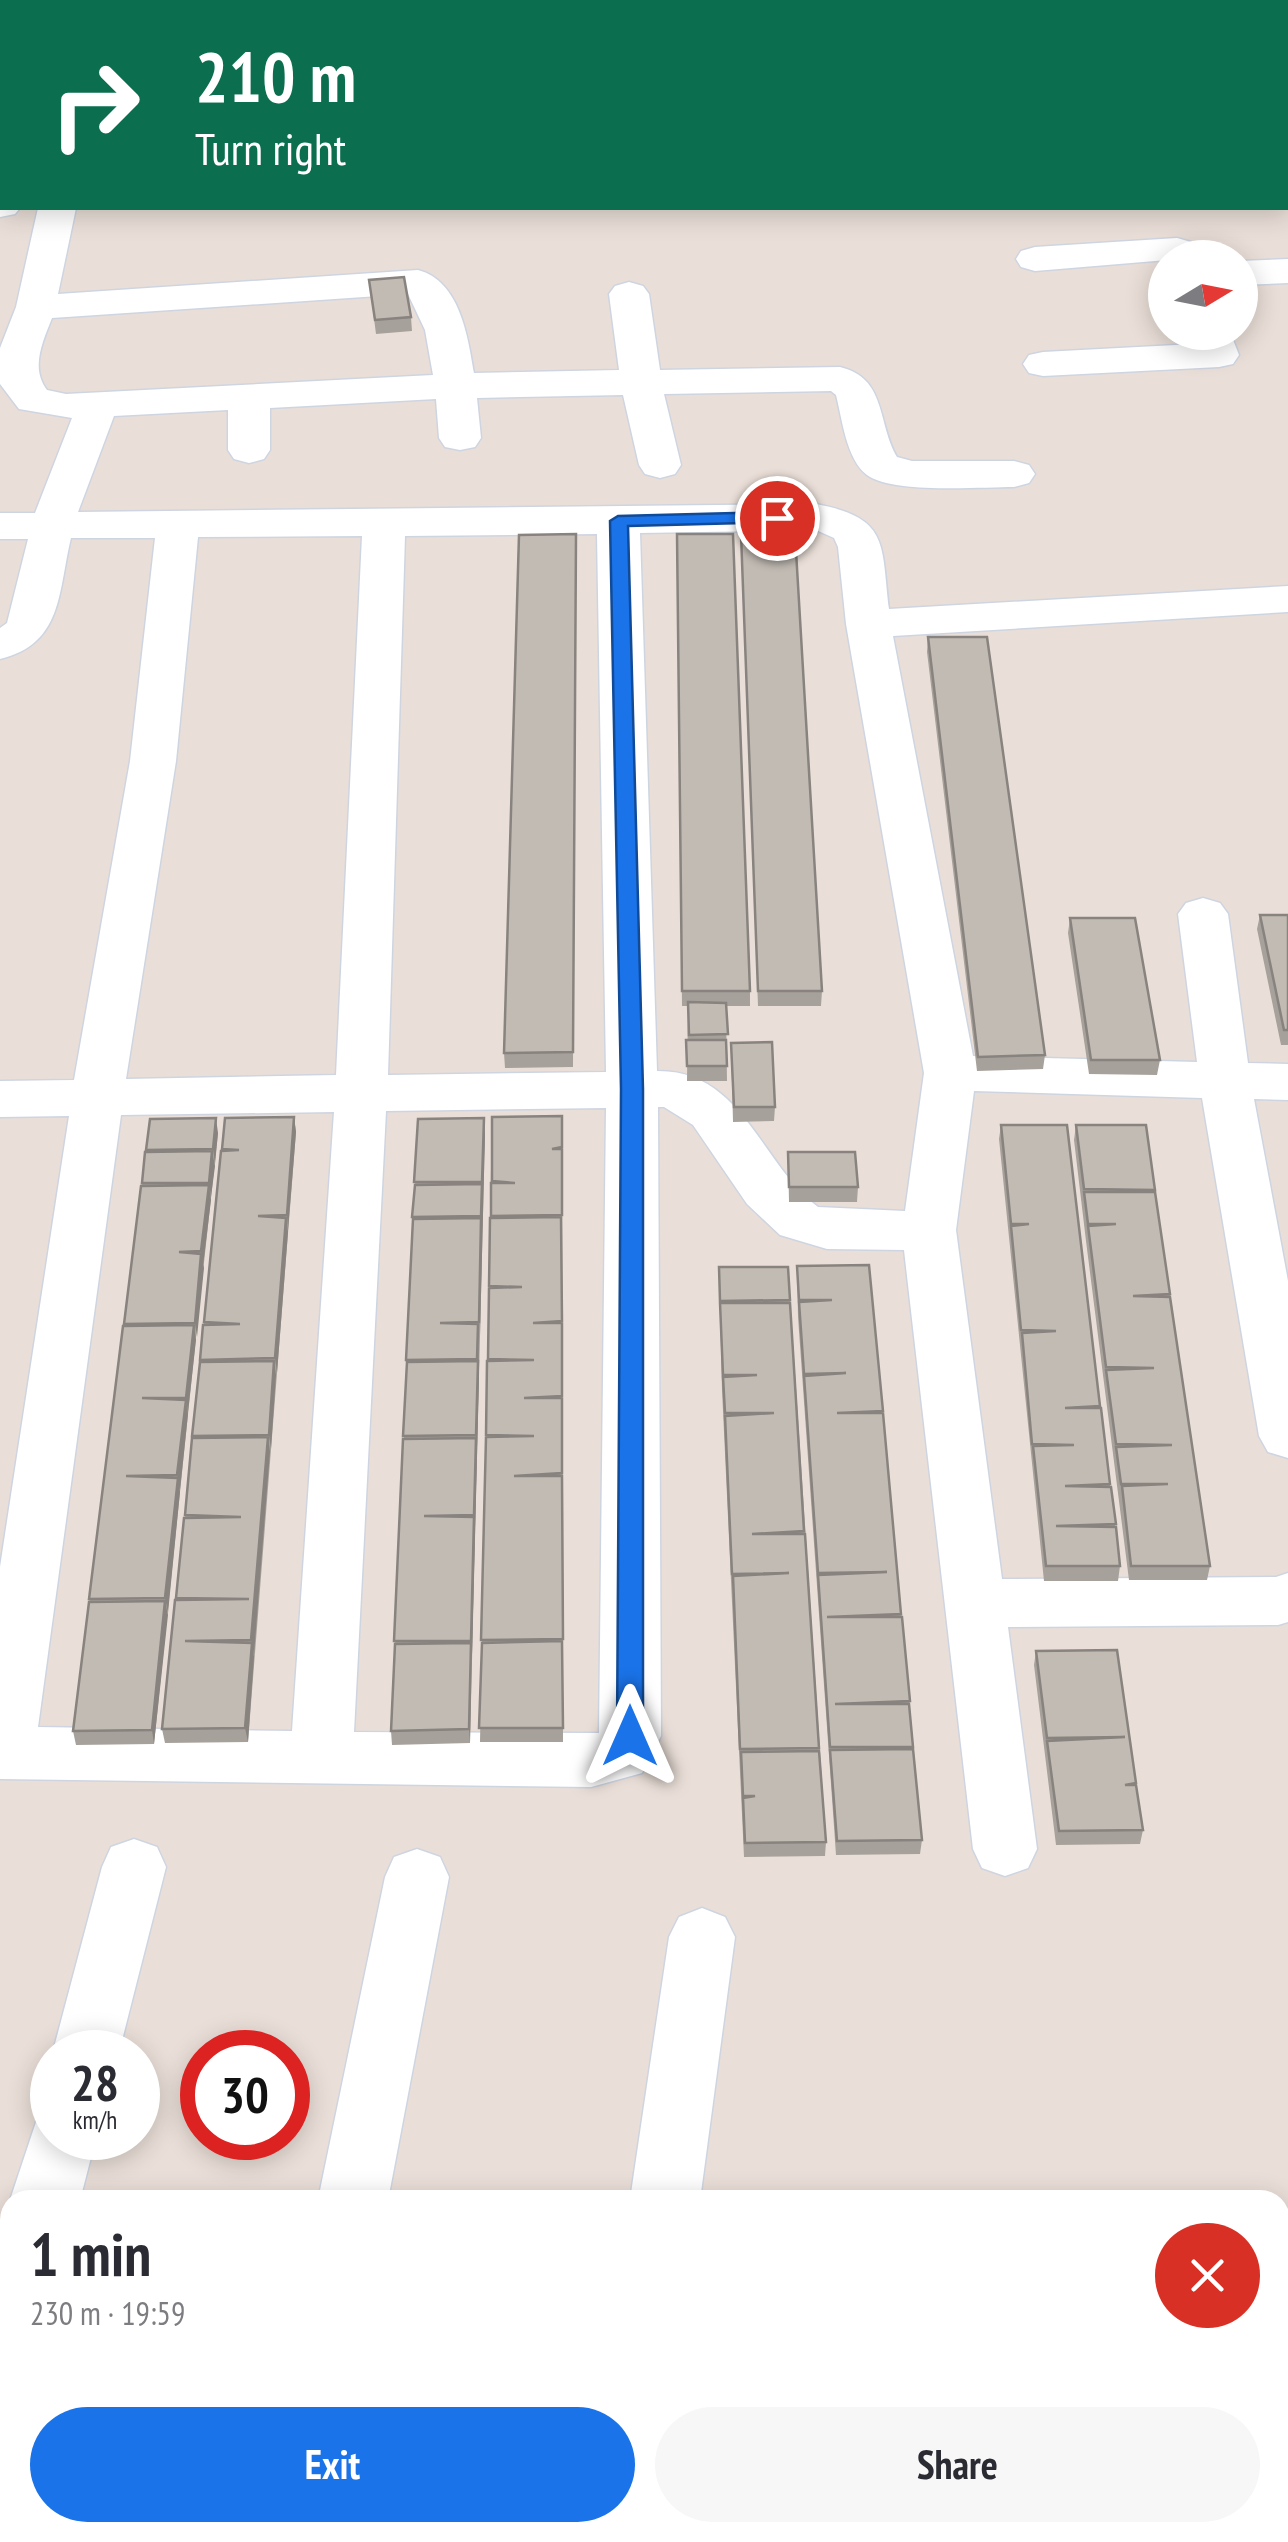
<!DOCTYPE html>
<meta charset="utf-8">
<style>
body{margin:0;font-family:"PT Sans Narrow",sans-serif;background:#f7f7f7;color:#2b2b33;height:100vh;display:flex;flex-direction:column;font-size:38px;white-space:nowrap}
*{box-sizing:border-box;margin:0}
p{font-size:32px;color:#7c7c81}
.icon{flex:none;width:55px;height:55px;fill:none;stroke:currentColor;stroke-width:2;stroke-linecap:round;stroke-linejoin:round}
.map{position:relative;flex:1;overflow:hidden}
.drawer{position:absolute;left:0px;top:2190px;width:1290px;height:352px;display:flex;flex-direction:column;background:#fff;border-radius:30px 30px 0 0;box-shadow:0 5px 25px #0003}
.drawer>*{flex:none}
.guide{position:absolute;left:0px;top:0px;width:1290px;height:210px;box-shadow:0 5px 25px #0003;background:#0b6e4f;color:#fff;overflow:hidden}
.needle{width:65px;rotate:80deg}
.tools{position:absolute;left:1148px;top:240px;display:grid;gap:20px}
.tools a{display:grid;place-items:center;width:110px;height:110px;border-radius:50%;background:#fff;box-shadow:0 5px 25px #0003;font-size:50px}
.speed{position:absolute;left:30px;top:2030px;display:flex;gap:20px;font-size:50px;font-weight:700;text-align:center}
.speed>*{display:grid;place-content:center;width:130px;height:130px;border-radius:50%;background:#fff;box-shadow:0 5px 25px #0003;line-height:1}
.speed small{font-size:25px;font-weight:400}
.speed .limit{border:15px solid #d22;background:#fff;color:#111}
.pin{position:absolute;display:grid;place-items:center;width:85px;height:85px;color:#fff;margin:-42px;border:5px solid #fff;border-radius:50%;box-shadow:0 2px 10px #0007}
.me{position:absolute;width:110px;margin:-55px;rotate:0deg;stroke-linejoin:round;filter:drop-shadow(0 0 8px #0008)}
.turn{display:flex;align-items:center;gap:35px;height:210px;padding:0 30px;font-size:45px}
.turn .icon{width:130px;height:130px;stroke-width:2.5}
.turn b{display:block;font-size:70px;line-height:85px}
.round{display:grid;place-items:center;flex:none;width:105px;height:105px;border-radius:52px;background:#f7f7f7}
.summary{display:flex;align-items:center;justify-content:space-between;height:170px;padding:0 30px}
h1{font-size:60px;font-weight:800;line-height:75px}
.action{display:flex;gap:20px;margin-top:auto;padding:20px 30px}
.action a{flex:1;height:115px;border-radius:60px;background:#1a73e8;color:#fff;font-size:40px;font-weight:800;line-height:115px;text-align:center}
.action a+a{background:#f7f7f7;color:#2b2b33}
.map>svg:first-child{display:block}
</style>
<div class="map">
<svg width="1288" height="2542" viewBox="0 0 1288 2542">
<rect width="100%" height="100%" fill="#eadfd8"/>
<g fill="none" stroke-linecap="round" stroke-linejoin="round">
<g stroke="#ced5e1" stroke-width="3">
<path id="minor" d="M43 0H77V2H43Z
M217 0H251L252 2H218Z
M728 0H762V2H728Z
M1239 0H1273L1274 2H1240Z
M0 102H2V124H0Z
M0 195 2 208H20L15 214 0 217Z
M38 208H76L58 294 418 270C460 281 468 337 474 373L619 370 609 294 615 286 629 282 643 286 649 294 660 370 840 367C887 378 877 423 897 457L912 461H1014L1029 465 1035 474 1029 483 1014 487C980 487 893 494 867 475 846 459 842 418 836 395L831 391 664 394 681 465 675 474 660 478 645 474 639 465 623 395 477 398 481 438 475 447 460 450 445 447 439 438 436 399 270 408V450L264 459 249 463 234 459 228 450V410L114 416 78 512 816 504C890 518 881 544 889 609L1288 586V612L893 636 973 1056 1197 1062 1178 914 1186 903 1203 898 1220 903 1228 914 1248 1063 1288 1064V1100L1254 1099 1288 1281V1458L1268 1452 1259 1436 1202 1098 974 1091 956 1230 1002 1579 1276 1577 1288 1573V1622L1278 1625 1008 1627 1037 1849 1028 1868 1005 1876 982 1868 973 1849 904 1250 827 1249 780 1235 747 1204 693 1125 664 1107H658L661 1736 642 1773 591 1787 0 1779V1567L69 1116 0 1117V1081L74 1080 130 761 155 538H71C58 592 63 644 0 659V628L7 623 28 539H0V513H35L72 418 19 409 0 384V348L16 307ZM408 294 425 330 433 375 66 394 47 390C30 368 43 341 52 318ZM816 530 834 538 838 547 846 624 924 1073 905 1211 818 1207C761 1165 743 1070 657 1071L640 533ZM597 534 606 1072 388 1075 405 536ZM362 536 336 1075 126 1079 176 761 198 537ZM606 1108 599 1733 354 1732 386 1111ZM334 1112 292 1731 38 1727 121 1115Z
M1177 238 1191 242 1196 250 1191 258 1035 271 1021 267 1016 259 1021 251 1035 247Z
M1288 259V283L1240 285V261Z
M1190 332H1230L1239 355 1233 364 1219 367 1043 376 1029 373 1023 364 1029 355 1043 352 1195 344Z
M134 1839 157 1847 166 1867 119 2052 52 2055 102 1867 111 1847Z
M417 1849 440 1857 449 1877 388 2200H318L385 1877 394 1857Z
M702 1908 725 1917 735 1937 700 2200H630L669 1937 679 1917Z
M52 2110V2138H96L80 2200H10L38 2116Z
M10 2298V2402L0 2406V2302Z
M249 2532H325L323 2542H247Z
M580 2532H656L654 2542H578Z"/>
</g>
<use href="#minor" fill="#fff" fill-rule="evenodd"/>
</g>
<path fill="#a7a19b" d="M0 0H12V2H2V100H0Z
M0 120H2V184H0Z
M369 280 411 317 412 331 376 334Z
M576 534 573 1067 505 1068 504 1053Z
M677 534 750 991V1006H726L727 1081H687L688 1006H682Z
M741 534 822 991 821 1006H758Z
M928 637 1045 1055 1043 1069 977 1071 927 652Z
M1260 915H1288V1045H1281L1257 929Z
M1070 918 1160 1060 1157 1075 1089 1074 1068 933Z
M731 1043 775 1107 774 1121 733 1122Z
M562 1116 563 1742H480L492 1117Z
M294 1117 296 1132 248 1742 165 1743 162 1729 185 1518 192 1436 225 1118Z
M418 1119 485 1133 470 1743 392 1745 391 1731Z
M1001 1125 1100 1406 1120 1566 1118 1581H1044L999 1139Z
M1076 1125 1155 1190 1210 1566 1207 1580H1129L1086 1241 1074 1140Z
M218 1133 196 1337 154 1744 76 1745 73 1731 146 1150Z
M788 1152 858 1187 857 1202H789Z
M797 1266 883 1411 922 1840 920 1854 836 1855 798 1317Z
M719 1267H788L826 1842 825 1856 744 1857 722 1390Z
M1036 1651 1136 1783 1143 1830 1140 1844 1056 1845 1034 1665Z"/>
<path fill="#88837e" d="M294 1117 296 1132 288 1230 287 1215Z
M216 1118 218 1133 215 1164 213 1149Z
M484 1118 485 1133 480 1336 481 1216Z
M212 1151 215 1166 211 1197 209 1183Z
M209 1185 211 1200 203 1266 201 1251Z
M286 1218 288 1232 277 1373 275 1358Z
M201 1254 204 1268 197 1337 195 1323Z
M478 1324 479 1376 472 1655 471 1641Z
M194 1325 196 1340 188 1412 186 1398Z
M274 1361 276 1375 271 1449 269 1435Z
M186 1400 188 1414 180 1490 177 1475Z
M268 1437 270 1452 254 1654 251 1640Z
M178 1478 180 1492 168 1613 165 1598Z
M165 1601 168 1615 154 1744 152 1730Z
M252 1643 254 1657 248 1742 245 1728Z
M471 1643V1657L470 1743 469 1729Z"/>
<path fill="#c2bbb4" stroke="#88837e" stroke-width="2.5" d="M0 0H10V2H2V86L0 87Z
M92 0H138L139 2H92Z
M144 0H188V2H145Z
M0 120H2V144H0Z
M0 147H2V170H0Z
M404 277 411 317 375 320 369 280Z
M576 534 573 1052 504 1053 519 535Z
M677 534H733L750 991H682Z
M741 534H795L822 991H758Z
M928 637H987L1045 1055 978 1057Z
M1260 915H1288V1030H1284Z
M1070 918H1135L1160 1060H1091Z
M688 1002 726 1003 728 1034 689 1035Z
M686 1040H726L727 1066H687Z
M772 1042 775 1107H734L731 1043Z
M562 1116V1147L552 1149H562V1215L491 1216V1183H515L492 1181V1117Z
M294 1117 287 1215 258 1216 286 1218 275 1358 200 1360 203 1325 240 1324 204 1322 221 1151 239 1150 222 1149 225 1118Z
M216 1118 213 1149 146 1150 150 1119Z
M484 1118 482 1182H414L418 1119Z
M1001 1125H1067L1100 1406 1065 1408H1101L1110 1484 1065 1486 1111 1487 1116 1524 1056 1526 1116 1527 1120 1566H1046L1033 1446 1074 1445 1032 1444 1022 1333 1056 1331 1021 1330 1011 1226 1029 1224H1011Z
M1076 1125H1146L1155 1190 1084 1189Z
M212 1151 209 1183H142L145 1152Z
M788 1152H855L858 1187H789Z
M482 1184 481 1216 412 1217 415 1185Z
M209 1185 201 1251 179 1252 201 1254 195 1323 124 1324 141 1186Z
M1084 1192H1155L1170 1294 1133 1296 1170 1297 1210 1566H1131L1122 1486 1168 1484H1121L1116 1447 1172 1445 1116 1444 1106 1370 1154 1368 1106 1367 1088 1226 1116 1224H1088Z
M561 1217 562 1321 533 1323H562V1396L524 1398H562V1473L514 1476H562L563 1639 481 1640 486 1437 534 1436 486 1435 487 1361 534 1360 488 1359 489 1288 522 1287 489 1286 490 1218Z
M481 1218 479 1322 440 1323 478 1324 477 1359 406 1360 413 1219Z
M869 1265 883 1411 837 1413H883L901 1614 827 1617H902L910 1701 835 1704H909L913 1747H830L818 1575 887 1572 818 1573 804 1376 846 1373 804 1374 799 1302 832 1300H799L797 1266Z
M719 1267H788L790 1300 720 1301Z
M720 1303H790L804 1531 752 1534H805L819 1748 740 1749 733 1576 789 1573 732 1574 725 1416 774 1413H725L723 1377 757 1375H723Z
M194 1325 186 1398H142L186 1400 177 1475 126 1476 178 1478 165 1598 89 1599 123 1326Z
M274 1361 269 1435 192 1436 200 1362Z
M478 1361 476 1435 403 1436 407 1362Z
M268 1437 251 1640 185 1641 252 1643 245 1728 162 1729 175 1600 249 1599 176 1598 184 1518 241 1517 185 1515 192 1438Z
M476 1438 474 1515 424 1516 474 1517 471 1641H394L403 1439Z
M165 1601 152 1730 73 1731 89 1602Z
M562 1641 563 1728H479L482 1643Z
M471 1643 469 1729 391 1731 395 1644Z
M1117 1650 1136 1783 1125 1785H1136L1143 1830 1059 1831 1047 1741 1125 1737 1047 1738 1036 1651Z
M913 1749 922 1840 837 1841 830 1750Z
M819 1751 826 1842 745 1843 743 1798 755 1796H743L741 1752Z"/>
<path fill="#1a73e8" stroke="#114b97" stroke-width="2.5" d="M777 512 783 514V522L628 526 643 1089V1736L639 1743 630 1746 621 1743 617 1736 621 1089 610 521 618 516Z"/>
</svg>
<div class="tools">
<a><svg class="needle" viewBox="-14 -14 28 28"><path d="M0-13l5 13h-10z" fill="#e53935"/><path d="M0 13l5-13h-10z" fill="#7c7c81"/></svg></a>
</div>
<div class="speed"><div>28<small>km/h</small></div><div class="limit">30</div></div>
<div class="pin" style="left:777px;top:518px;background:#d93025"><svg class="icon" aria-label="arrive" viewBox="0 0 24 24"><path d="M6 21V4h12l-3 4 3 4H6"/></svg></div>
<svg class="me" style="left:630px;top:1736px" viewBox="-20 -20 40 40"><path d="M0-17L14 15 0 8-14 15z" fill="#1a73e8" stroke="#fff" stroke-width="4"/></svg>
<div class="guide">
<div class="turn"><svg class="icon" aria-label="right" viewBox="0 0 24 24"><path d="M7 20v-9h11M14 6l5 5-5 5"/></svg><div><b>210 m</b>Turn right</div></div>
</div>
<section class="drawer">
<div class="summary"><div><h1>1 min</h1><p>230 m · 19:59</p></div><a class="round" style="background:#d93025;color:#fff"><svg class="icon" aria-label="close" viewBox="0 0 24 24"><path d="M6 6l12 12M18 6L6 18"/></svg></a></div>
<div class="action"><a>Exit</a><a>Share</a></div>
</section>
</div>
